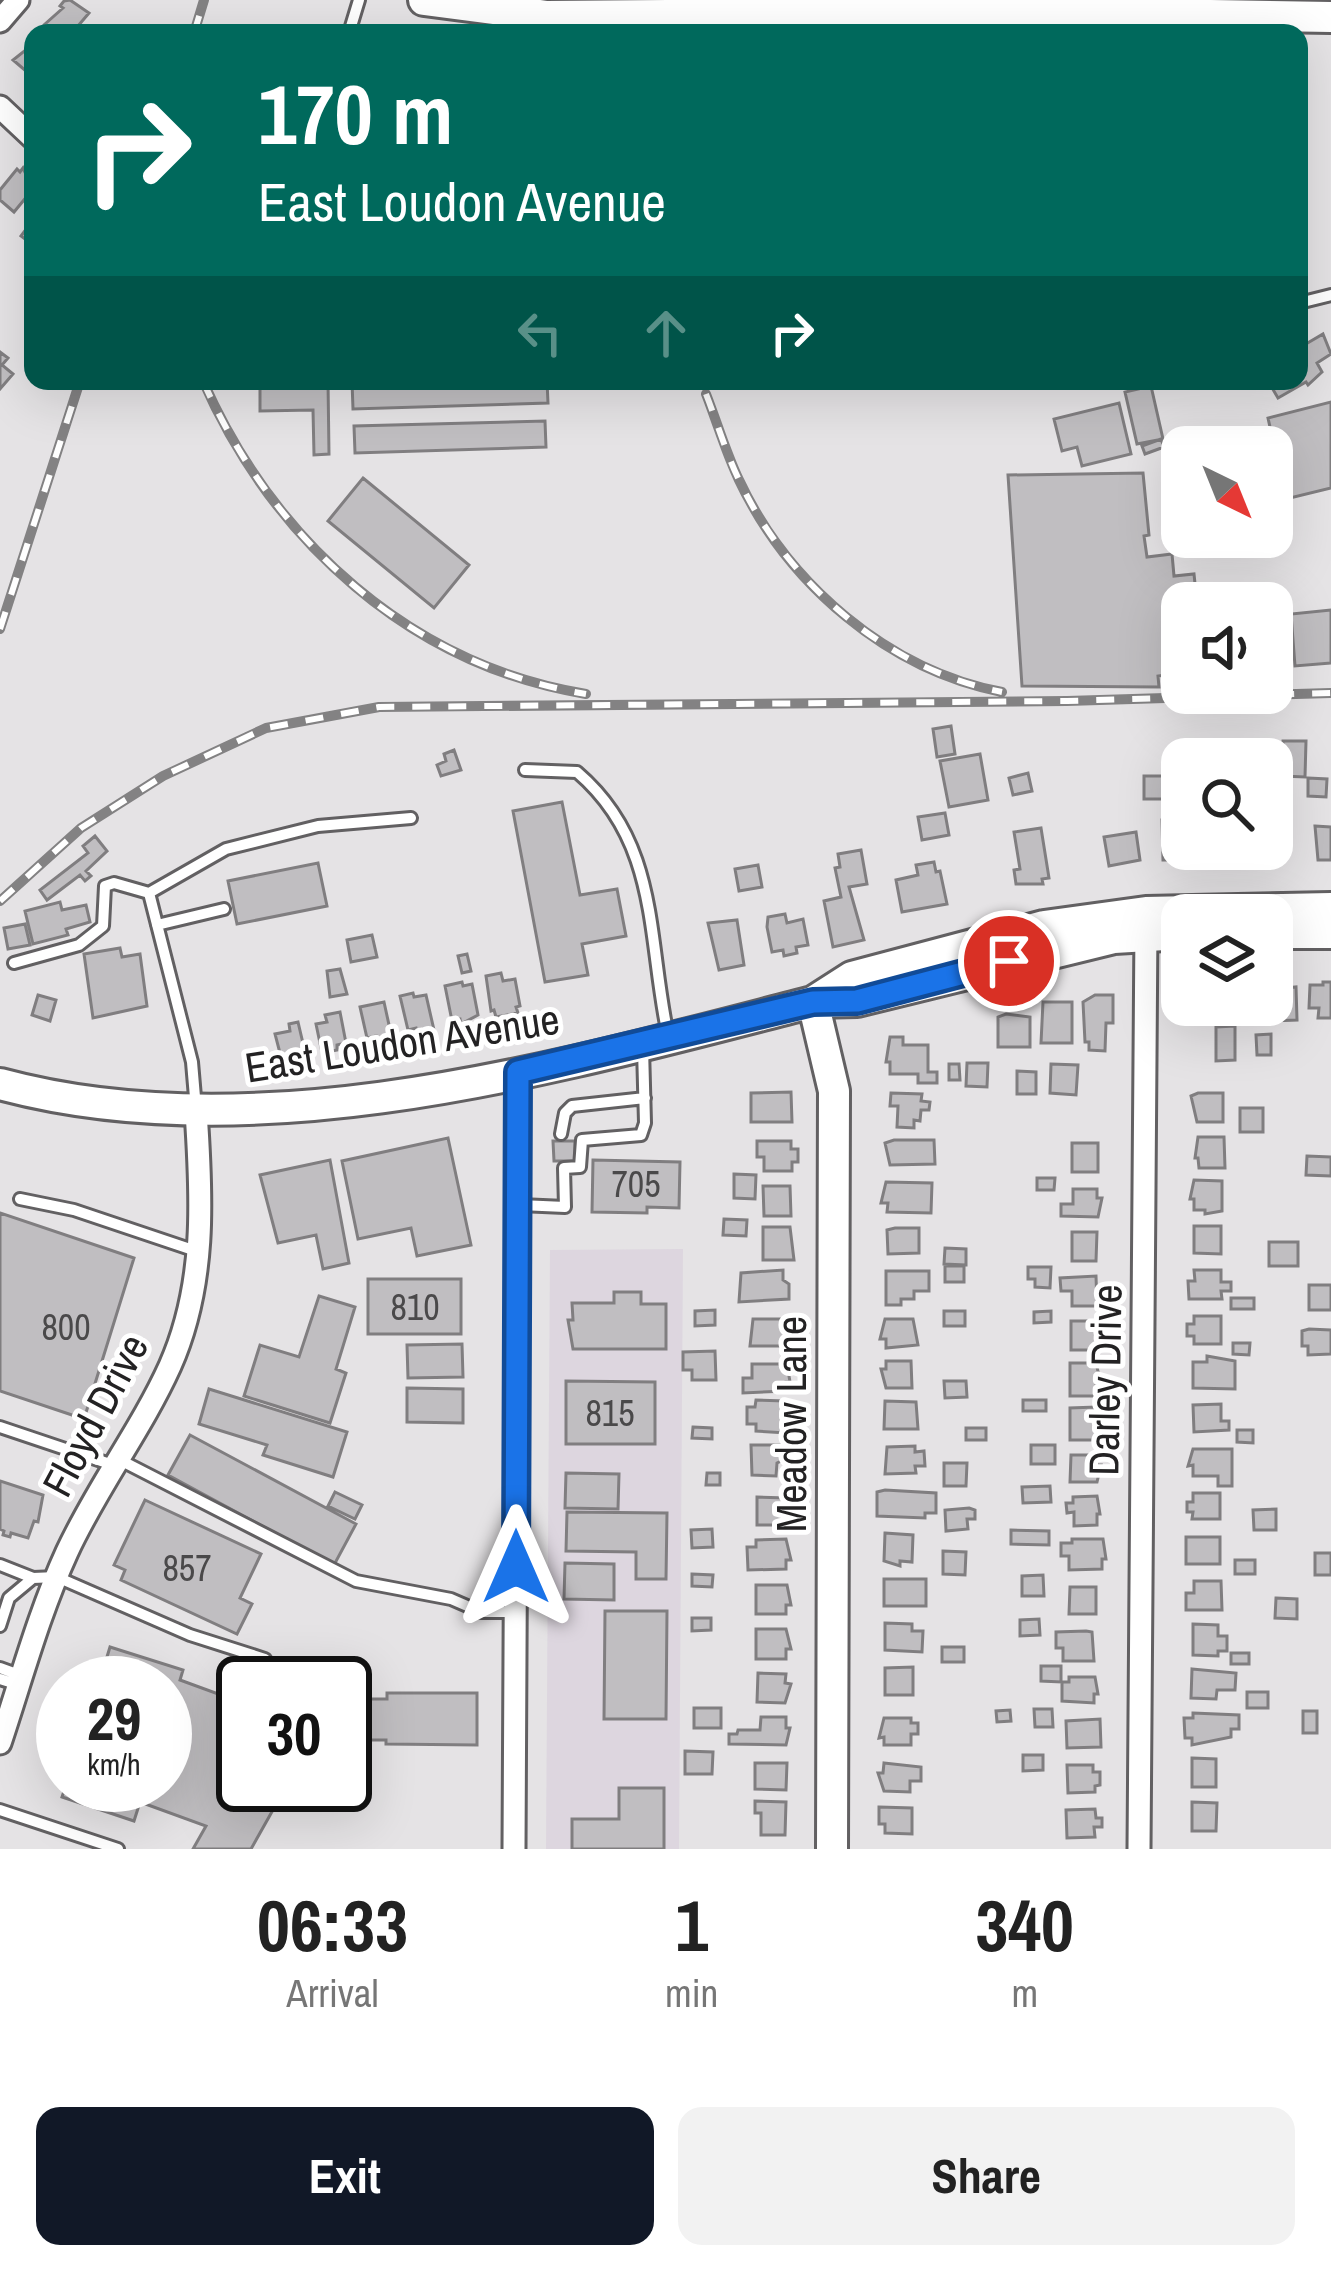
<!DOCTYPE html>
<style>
body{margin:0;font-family:"Archivo Narrow",sans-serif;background:#f2f2f2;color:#222;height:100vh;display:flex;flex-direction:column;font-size:45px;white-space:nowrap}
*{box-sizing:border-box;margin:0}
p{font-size:39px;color:#767676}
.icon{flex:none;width:66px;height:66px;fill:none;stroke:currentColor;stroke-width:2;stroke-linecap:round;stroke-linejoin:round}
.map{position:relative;height:1849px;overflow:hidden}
.sheet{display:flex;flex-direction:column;background:#fff;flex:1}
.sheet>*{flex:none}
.top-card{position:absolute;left:24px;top:24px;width:1284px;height:366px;border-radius:24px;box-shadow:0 12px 48px #0002;background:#00695c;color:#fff;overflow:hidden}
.needle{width:78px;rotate:137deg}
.controls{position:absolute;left:1161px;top:426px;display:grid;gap:24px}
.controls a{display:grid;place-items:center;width:132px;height:132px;border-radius:24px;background:#fff;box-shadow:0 12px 48px #0002;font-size:60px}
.speed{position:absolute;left:36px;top:1656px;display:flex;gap:24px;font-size:60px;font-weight:700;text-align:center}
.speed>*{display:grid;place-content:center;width:156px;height:156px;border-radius:50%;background:#fff;box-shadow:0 12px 48px #0002;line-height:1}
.speed small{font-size:30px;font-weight:400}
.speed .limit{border:6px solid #111;border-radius:18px;background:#fff;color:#111}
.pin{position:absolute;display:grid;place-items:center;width:102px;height:102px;color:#fff;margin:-51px;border:6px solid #fff;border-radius:50%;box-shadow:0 3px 12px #0007}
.me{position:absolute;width:132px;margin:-66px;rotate:0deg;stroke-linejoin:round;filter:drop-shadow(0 0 9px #0008)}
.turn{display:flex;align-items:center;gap:42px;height:252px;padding:0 36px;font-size:54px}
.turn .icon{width:156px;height:156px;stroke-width:2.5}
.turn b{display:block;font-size:84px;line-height:102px}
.lanes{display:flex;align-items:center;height:114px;padding:0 36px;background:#0003;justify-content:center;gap:60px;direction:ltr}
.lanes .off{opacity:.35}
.eta{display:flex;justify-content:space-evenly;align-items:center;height:204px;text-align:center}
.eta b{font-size:72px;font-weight:800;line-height:84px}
.cta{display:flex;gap:24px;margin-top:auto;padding:24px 36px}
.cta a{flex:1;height:138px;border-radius:24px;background:#111827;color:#fff;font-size:48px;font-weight:800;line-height:138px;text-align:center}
.cta a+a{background:#f2f2f2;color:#222}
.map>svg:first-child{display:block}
</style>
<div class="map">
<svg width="1331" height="1849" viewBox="0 0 1331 1849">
<rect width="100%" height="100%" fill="#e5e3e5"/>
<path fill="#ddd6df" d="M683 1249 679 1849H546L550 1250Z"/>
<path fill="#c0bec1" stroke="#807e80" stroke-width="3" d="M70 0 89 13 72 33H43L44 25 63 8 60 6 64 1Z
M32 45 33 46V77L13 60Z
M23 168 33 189 14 212 0 200V190L17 169 20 172Z
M33 220V245L21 236Z
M1323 334 1331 354 1317 363 1322 372 1308 385 1306 382 1278 398 1268 381H1299V348Z
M0 352 8 358 2 365 13 374 0 389Z
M260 381H328L329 454 314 455 313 410 260 411Z
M352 381H547L548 403 353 409Z
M1151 386 1163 439 1137 444 1125 392Z
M1331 402V488L1286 499 1268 418Z
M1119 403 1131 454 1082 466 1077 447 1062 451 1054 419Z
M545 421 546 447 355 453 354 426Z
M1161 439 1164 447 1145 454 1142 446Z
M1143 473 1149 535 1144 536 1147 557 1172 554 1174 576 1194 574 1197 603H1182V673L1158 676 1159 687 1022 686 1008 475Z
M1182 474V509L1174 476Z
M363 478 469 565 434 608 328 521Z
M1331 610V663L1295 666 1291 614Z
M951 726 955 754 937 757 933 729Z
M1283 741H1306L1305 777 1282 776Z
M454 750 461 770 441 776 437 765 446 761 444 754Z
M980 754 988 800 949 807 940 761Z
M1028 773 1032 791 1013 795 1009 778Z
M1144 776H1167L1166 799H1144Z
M1308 778 1327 779 1326 797 1308 796Z
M562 802 580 895 617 889 626 936 582 944 588 975 545 982 513 811Z
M1273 810 1274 861H1247V854H1239V849H1272Z
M945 813 949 835 922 840 918 817Z
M1162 820H1182V849H1201V853H1191V860H1163Z
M1315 826 1331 827V860H1318Z
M1041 828 1049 878 1042 879 1043 884H1016L1014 870 1020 869 1014 832Z
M1136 832 1140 860 1109 866 1104 837Z
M95 836 107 851 86 871 91 876 85 881 80 875 47 900 40 890 88 853 83 846Z
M861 850 867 884 849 887 864 940 833 947 824 901 841 897 835 868 840 867 838 854Z
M934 862 936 872 940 871 947 904 902 912 896 880 918 875 916 865Z
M318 863 327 906 237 924 228 881Z
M758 865 762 887 739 891 735 869Z
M60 902 62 910 86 905 90 922 66 929 68 935 33 944 25 911Z
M785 914 787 923 803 919 808 945 796 947 797 953 784 956 783 950 772 952 767 927 768 917Z
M737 920 744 965 719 970 708 923Z
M25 924 30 945 8 949 4 928Z
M372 935 377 957 351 962 347 940Z
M120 948 122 957 140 954 147 1006 93 1018 84 954Z
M467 954 471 971 462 973 458 956Z
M340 969 347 994 330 997 327 971Z
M501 973 503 981 515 979 520 1006 516 1007 518 1013 496 1017 494 1010 491 1011 486 976Z
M1272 981H1286L1285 988 1296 987 1297 1020 1267 1021V1005H1272Z
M462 982 463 986 472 984 478 1015 461 1024 460 1019 452 1021 445 986Z
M1323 982H1331V1018H1318L1319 1008H1309L1310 985H1323Z
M1181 983H1182V1005H1208L1207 1015 1181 1014Z
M413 993 414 997 426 995 434 1030 417 1033 416 1028 408 1030 400 996Z
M38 995 56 1000 50 1021 32 1015Z
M1095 995H1113V1023H1106L1105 1051 1089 1050V1042H1085L1083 1002Z
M384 1002 391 1034 377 1041 376 1036 367 1038 360 1007Z
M1043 1002H1072V1043H1041Z
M1226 1005H1252V1011L1230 1016Z
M340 1012 346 1043 337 1045V1050L332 1051 331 1046 321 1048 316 1024 327 1022 325 1015Z
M1006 1014 1030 1017V1047H998V1017Z
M298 1022 305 1052 288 1060 287 1056 281 1057 275 1034 290 1031 289 1024Z
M1235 1026V1060L1216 1061V1027Z
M1271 1034V1055H1257L1256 1035Z
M890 1037H903V1045H928V1072H937V1083H918V1074H890V1062H886Z
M967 1063H988L987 1087 966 1086Z
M949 1064H959L960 1080H949Z
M1051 1064 1078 1065 1076 1095 1050 1093Z
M1017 1071 1036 1072V1094H1017Z
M791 1092 792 1122H751V1093Z
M891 1093 922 1094 921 1101 930 1102 929 1110H921L920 1121 914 1120V1128L897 1127 898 1106H890Z
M1198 1093H1223V1122H1197L1191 1096Z
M1240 1108H1263V1132H1240Z
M1198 1137H1224L1225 1168H1199L1198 1158H1195Z
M448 1138 471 1245 417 1256 411 1228 358 1239 342 1161Z
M894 1140H934L935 1164 890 1165 885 1143Z
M553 1141H575V1161H554Z
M757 1141H791V1149H798V1162H792V1171H764V1157H757Z
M1072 1143H1098V1172H1072Z
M1307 1156 1331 1157V1176L1306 1175Z
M330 1160 349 1263 323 1269 316 1235 278 1243 260 1175Z
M593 1160 680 1162 679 1208 647 1207V1213L592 1212Z
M734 1174 756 1175 755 1199 734 1198Z
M1037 1178H1055L1054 1190H1037Z
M1194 1180 1222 1181V1211L1205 1214V1210H1194V1199H1190Z
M886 1182 932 1183 931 1213 887 1212 888 1203H881Z
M763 1186H790L791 1216H764Z
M1073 1189H1097V1198H1102L1098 1217 1061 1216V1204H1073Z
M0 1213 134 1258 84 1419 0 1391Z
M724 1219 747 1220 746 1236 723 1235Z
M1194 1226H1221V1254L1194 1253Z
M763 1227H790L794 1260H763Z
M895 1228H919V1253L888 1254 887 1230Z
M1072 1232H1097L1096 1261H1072Z
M1269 1242H1298V1266H1269Z
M945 1248 966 1249V1265L944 1264Z
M945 1266H964V1282H945Z
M1028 1267H1051L1050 1288 1035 1287V1279H1028Z
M783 1270V1280L789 1284V1299L739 1302 741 1273Z
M1194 1270H1221V1282H1231V1291H1221L1222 1299H1189L1188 1281H1195Z
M886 1271H929V1291H914V1299H901V1305H886Z
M1096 1276 1097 1306H1072V1291H1061L1060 1278Z
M368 1279H461V1334H368Z
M1309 1285H1331V1310H1309Z
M614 1292H641V1304H666V1349H573L568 1320H573L572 1303H614Z
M319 1296 355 1307 336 1369 346 1373 330 1423 244 1396 260 1345 299 1357Z
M1231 1298H1254V1309H1231Z
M715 1310V1325L695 1326V1311Z
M944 1311H965V1326H944Z
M1051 1311V1322L1034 1323V1312Z
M1194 1316H1221V1344H1194V1336H1187V1324H1194Z
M753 1319H787L786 1330H791L787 1346H750Z
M885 1319H913L918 1345 886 1348V1339H880Z
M1071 1321H1096V1350H1071Z
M1309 1329 1331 1330V1354L1308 1355V1346H1302V1331Z
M1233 1343H1250L1249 1355 1233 1354Z
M462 1344 463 1377 408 1378 407 1345Z
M715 1351 716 1380H692V1370H683V1352Z
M1207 1356 1235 1361V1389L1193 1388V1362H1207Z
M886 1361H911L912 1388H886L881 1369H886Z
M1070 1363H1096L1101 1384H1096V1396H1070Z
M752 1364H787L790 1382H786V1391L743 1393V1378H752Z
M566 1381 655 1382V1444H566Z
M944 1381H966L967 1397 945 1398Z
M407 1388 463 1389V1423L407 1422Z
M209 1389 347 1432 333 1477 263 1455 267 1445 199 1424Z
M756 1400 785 1401V1410H791L786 1433 756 1431V1424H747V1407H755Z
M1023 1400H1046V1411H1023Z
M885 1401 916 1402 918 1429H884Z
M1221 1404V1421H1229V1430L1194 1432 1193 1405Z
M1096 1407 1101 1428H1096V1440H1070V1408Z
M693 1427 712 1428V1439L692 1438Z
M966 1428H986V1440H966Z
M1237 1430H1253V1443L1237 1442Z
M190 1435 356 1524 334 1565 168 1475Z
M751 1445H786V1459L777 1463 776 1476 752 1475Z
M1031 1445H1055V1464H1031Z
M915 1446V1452L924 1451 925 1466H915L916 1473 885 1474 887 1447Z
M1193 1449H1232V1486H1218V1476H1193V1465L1188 1466Z
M1071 1455H1097V1465H1101L1097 1482H1070Z
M944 1463H967L966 1486H944Z
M566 1473 619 1474 618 1509 565 1508Z
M707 1473H720V1485H706Z
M0 1481 43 1495 38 1522 34 1521 28 1538 11 1533 10 1537 3 1535 4 1531 0 1529Z
M1050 1486 1051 1502 1023 1503 1022 1487Z
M885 1490 936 1493V1513H925V1518L877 1516V1492Z
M335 1492 362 1505 355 1519 328 1506Z
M1193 1493H1220V1519H1192L1193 1512H1187V1502H1193Z
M1097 1496 1100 1514H1097V1525L1074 1526V1512L1067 1513 1066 1503H1073V1497Z
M757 1497 786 1498V1525H757Z
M145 1500 261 1554 240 1598 252 1604 237 1634 121 1580 125 1570 114 1565Z
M969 1508 975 1510V1519H967L968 1529 946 1531 945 1510Z
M1276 1509V1530H1254L1253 1510Z
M567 1512 667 1513 666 1579H636V1552L566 1551Z
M712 1529 713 1547 692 1548 691 1530Z
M1011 1530 1049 1531V1545L1011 1544Z
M885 1533 913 1535 912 1562 900 1561V1566L884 1561Z
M1186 1537H1220V1564H1186Z
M786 1539 791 1560H786V1569L748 1570 747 1547H756V1540Z
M1072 1539H1103L1106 1559H1102V1569L1069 1570V1556H1061V1543H1072Z
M943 1551 966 1552 965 1575 943 1574Z
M1315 1553H1331V1575H1315Z
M1235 1560H1255V1574H1235Z
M565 1563 614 1564V1600L564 1599Z
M692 1574 713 1575 712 1587 692 1586Z
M1043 1575 1044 1596H1022V1576Z
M884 1579H926V1606H884Z
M1194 1581H1221L1222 1610H1186V1593H1194Z
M756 1585H787L791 1605H786V1614H756Z
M1070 1587H1096V1614H1069Z
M1276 1598 1297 1599V1619L1275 1618Z
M605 1611H667L666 1719H604Z
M692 1618H711V1630L692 1631Z
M1039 1619 1040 1635 1020 1636V1620Z
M885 1623 912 1624V1631H923L922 1652 885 1650Z
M1193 1624 1218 1625V1636H1227V1651H1218V1656L1193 1655Z
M756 1629H786L791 1649H786V1659H756Z
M1086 1631 1092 1632 1094 1661H1063V1648H1056V1632Z
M110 1647 183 1670 180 1680 243 1703V1785H287L251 1849H193L206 1826 140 1802 134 1821 62 1797 66 1785H165V1683H99Z
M942 1647H964V1662H942Z
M1231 1653H1249V1664H1231Z
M1041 1666H1061V1682L1041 1681Z
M913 1667V1695H885V1668Z
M1192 1669 1236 1673 1235 1690H1217L1216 1699 1191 1698Z
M758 1673 786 1674 785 1683 791 1684 785 1703 757 1702Z
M1069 1677H1095L1098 1694H1094V1703L1062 1701V1682H1069Z
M1247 1692H1268V1708H1247Z
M387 1693H477V1745L386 1744V1740H349L364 1719V1699H387Z
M694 1708H721V1728H694Z
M1034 1709H1052L1053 1727H1035Z
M1010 1710 1011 1721 997 1722 996 1711Z
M1303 1711H1317V1733H1303Z
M1193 1713 1239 1715V1729H1231V1737L1192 1745V1738H1185L1184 1718H1193Z
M761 1717H786V1728H790L786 1745 729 1744V1734H737L738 1730H760Z
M884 1718H911V1723H918V1734H911V1745H884V1737L879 1738Z
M1100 1719 1101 1747 1067 1748 1066 1721Z
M685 1751 713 1752 712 1774H685Z
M1023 1755H1043V1770L1023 1771Z
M1192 1758 1216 1759V1787H1192Z
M755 1763H787L786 1790 755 1789Z
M884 1763 921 1767V1781H910V1792L884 1791 878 1773H883Z
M1067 1765H1093V1772H1100V1785L1095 1786V1792L1068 1793Z
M619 1788H664V1849H572V1819H619Z
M755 1801 786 1802 785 1835H761V1813H755Z
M1192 1802 1217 1803 1216 1831H1192Z
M879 1807 912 1808V1834L885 1833V1824H879Z
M1095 1809 1096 1818H1102V1827H1094L1095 1837 1067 1838 1066 1810Z"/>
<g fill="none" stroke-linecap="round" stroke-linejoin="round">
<g stroke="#626062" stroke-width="16">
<path id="lane" d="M349 33 359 0
M1299 303 1331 295
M525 770 577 772C660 843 647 938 668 1035
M157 925 224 909
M14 963 79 945 103 926 105 886 114 883 149 893
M196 1109 192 1062 149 893 226 849 318 826 411 818
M561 1134 565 1113 572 1106 645 1098
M20 1199 74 1210 196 1251
M520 1205 565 1207 564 1168 580 1167 582 1140 641 1135 645 1123 643 1048
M0 1427 113 1465
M120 1460 356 1581 451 1599 481 1612H515
M0 1565 33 1578 57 1577 190 1635 265 1659
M0 1626 9 1598 33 1578
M0 1668 22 1676
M0 1679 19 1685
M0 1810 118 1849"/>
</g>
<g stroke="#626062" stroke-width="27">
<path id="street" d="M0 21 18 0
M0 107 33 138
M0 1743C21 1680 39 1613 67 1552 97 1487 141 1430 170 1366 206 1285 202 1199 196 1112
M514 1849 518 1072
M1139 1849 1146 926"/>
</g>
<g stroke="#626062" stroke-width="36">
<path id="secondary" d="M424 0 547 16 1030 12 1331 17
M1272 933H1331
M813 1002 834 1091 832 1849
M813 1002 852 977 1044 926 1146 912 1331 908
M0 1084C259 1154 559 1067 813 1002L857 1001 1114 938 1182 934"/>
</g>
<use href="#lane" stroke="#fff" stroke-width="10"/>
<use href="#street" stroke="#fff" stroke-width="21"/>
<use href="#secondary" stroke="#fff" stroke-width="30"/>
<g stroke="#838283" stroke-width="10">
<path id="rail" d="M194 33 204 0
M203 381C274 541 410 665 586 694
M706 394C717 422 726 453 739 480 788 584 888 670 1002 692
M0 629 80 381
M0 901 81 828 163 776 266 728 379 707 1067 701 1331 693"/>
</g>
<use href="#rail" stroke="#fff" stroke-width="6" stroke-dasharray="18" stroke-linecap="butt"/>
</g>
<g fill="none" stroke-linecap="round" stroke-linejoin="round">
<g stroke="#114b97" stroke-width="30">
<path id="route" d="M516 1567 518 1072 813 1002 857 1001 1009 961"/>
</g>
<use href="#route" stroke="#1a73e8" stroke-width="21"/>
</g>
<g text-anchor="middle" stroke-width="10" stroke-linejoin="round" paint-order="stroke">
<g font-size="36" fill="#4a494a">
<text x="636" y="1197">705</text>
<text x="415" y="1320">810</text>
<text x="66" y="1340">800</text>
<text x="610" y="1426">815</text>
<text x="187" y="1581">857</text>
</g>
<g font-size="42" fill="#232223" stroke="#fff">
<text transform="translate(402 1043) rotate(-9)" y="15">East Loudon Avenue</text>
<text transform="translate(1105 1380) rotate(-89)" y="15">Darley Drive</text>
<text transform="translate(95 1415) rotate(-62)" y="15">Floyd Drive</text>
<text transform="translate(791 1424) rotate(-90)" y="15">Meadow Lane</text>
</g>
</g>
</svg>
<div class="controls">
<a><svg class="needle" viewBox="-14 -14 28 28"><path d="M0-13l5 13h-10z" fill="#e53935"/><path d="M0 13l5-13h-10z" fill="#767676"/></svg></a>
<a><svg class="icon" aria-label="sound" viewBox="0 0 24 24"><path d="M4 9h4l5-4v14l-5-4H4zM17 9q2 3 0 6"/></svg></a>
<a><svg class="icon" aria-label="search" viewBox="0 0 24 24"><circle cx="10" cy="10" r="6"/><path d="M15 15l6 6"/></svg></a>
<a><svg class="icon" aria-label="layers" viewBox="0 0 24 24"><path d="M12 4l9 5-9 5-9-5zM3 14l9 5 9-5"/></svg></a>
</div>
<div class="speed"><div>29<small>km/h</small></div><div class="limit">30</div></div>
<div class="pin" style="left:1009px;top:961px;background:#d93025"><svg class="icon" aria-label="arrive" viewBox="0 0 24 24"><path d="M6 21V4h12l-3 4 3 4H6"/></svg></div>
<svg class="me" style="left:516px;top:1567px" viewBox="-20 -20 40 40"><path d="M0-17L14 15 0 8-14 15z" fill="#1a73e8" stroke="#fff" stroke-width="4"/></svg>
<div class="top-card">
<div class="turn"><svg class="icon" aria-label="right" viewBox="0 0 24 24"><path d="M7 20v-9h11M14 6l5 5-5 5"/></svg><div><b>170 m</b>East Loudon Avenue</div></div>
<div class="lanes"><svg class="icon off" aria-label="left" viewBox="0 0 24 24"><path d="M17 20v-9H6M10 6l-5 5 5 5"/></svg><svg class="icon off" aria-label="ahead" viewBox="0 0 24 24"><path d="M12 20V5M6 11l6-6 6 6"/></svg><svg class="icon" aria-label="right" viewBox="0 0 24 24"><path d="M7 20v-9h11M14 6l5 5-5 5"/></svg></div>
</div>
</div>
<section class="sheet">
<div class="eta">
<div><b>06:33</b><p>Arrival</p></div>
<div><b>1</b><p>min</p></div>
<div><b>340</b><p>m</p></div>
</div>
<div class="cta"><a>Exit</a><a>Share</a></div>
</section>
